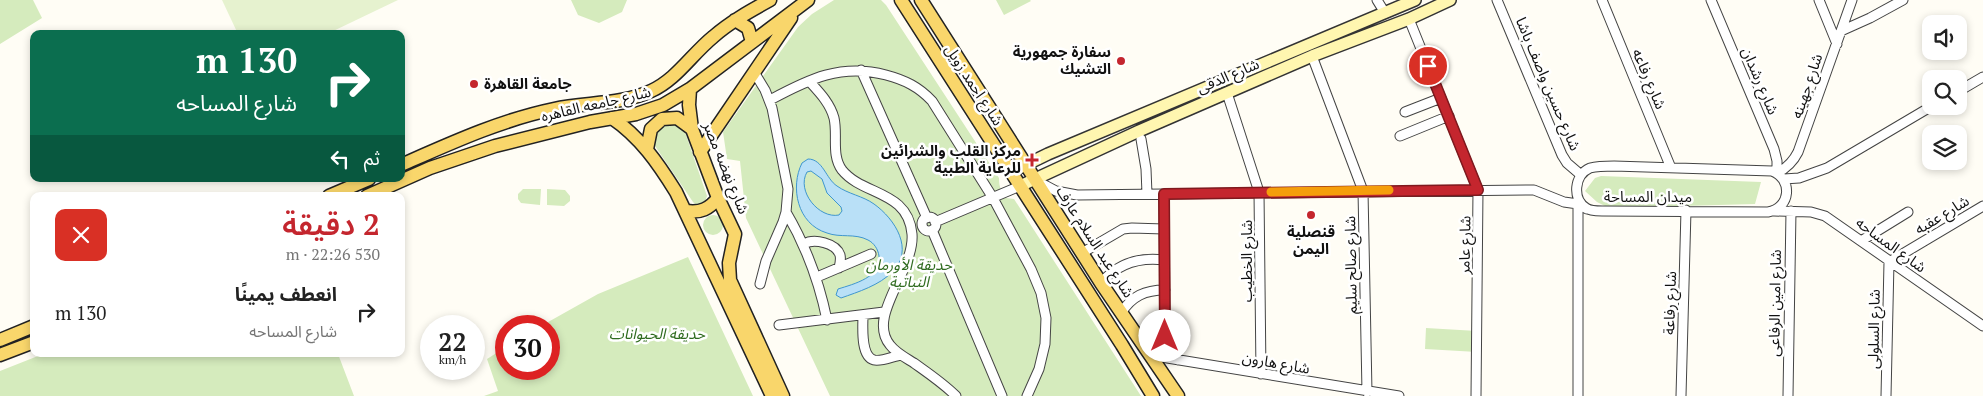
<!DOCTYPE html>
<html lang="ar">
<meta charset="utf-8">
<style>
body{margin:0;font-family:"PT Serif","Noto Sans Arabic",serif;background:#f2f2f2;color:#222;direction:rtl;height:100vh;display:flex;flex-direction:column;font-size:19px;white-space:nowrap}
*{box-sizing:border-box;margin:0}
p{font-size:16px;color:#767676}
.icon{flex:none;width:28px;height:28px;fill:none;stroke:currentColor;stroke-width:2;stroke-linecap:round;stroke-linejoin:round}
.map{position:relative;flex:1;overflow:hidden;direction:ltr}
.sheet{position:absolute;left:30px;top:192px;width:375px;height:165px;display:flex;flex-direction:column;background:#fff;border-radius:10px;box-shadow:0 2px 8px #0003;direction:rtl}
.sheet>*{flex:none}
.hud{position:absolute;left:30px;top:30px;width:375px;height:152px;border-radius:10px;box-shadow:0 2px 8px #0003;direction:rtl;background:#0b6e4f;color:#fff;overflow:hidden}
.tools{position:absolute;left:1922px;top:15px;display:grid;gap:10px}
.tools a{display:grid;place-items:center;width:45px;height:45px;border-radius:10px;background:#fff;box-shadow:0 2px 8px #0003;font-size:25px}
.speed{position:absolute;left:420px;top:315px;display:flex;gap:10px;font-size:25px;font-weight:700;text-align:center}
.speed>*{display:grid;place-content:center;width:65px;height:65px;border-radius:50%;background:#fff;box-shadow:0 2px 8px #0003;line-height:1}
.speed small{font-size:12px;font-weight:400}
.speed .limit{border:8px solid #d22;background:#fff;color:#111}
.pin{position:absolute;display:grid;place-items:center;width:42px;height:42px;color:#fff;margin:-21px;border:2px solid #fff;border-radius:50%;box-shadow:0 1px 5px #0007}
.me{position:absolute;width:55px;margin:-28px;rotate:0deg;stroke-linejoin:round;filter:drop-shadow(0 0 4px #0008)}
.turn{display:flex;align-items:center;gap:18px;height:105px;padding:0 25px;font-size:22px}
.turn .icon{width:65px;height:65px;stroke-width:2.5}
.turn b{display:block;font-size:35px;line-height:42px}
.then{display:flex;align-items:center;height:48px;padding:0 25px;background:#0003;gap:10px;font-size:19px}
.round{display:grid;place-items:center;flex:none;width:52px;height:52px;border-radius:10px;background:#f2f2f2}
.overview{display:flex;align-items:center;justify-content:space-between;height:85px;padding:0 25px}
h1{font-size:30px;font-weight:600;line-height:38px;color:#c4262e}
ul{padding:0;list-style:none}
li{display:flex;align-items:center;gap:15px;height:70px;padding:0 25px}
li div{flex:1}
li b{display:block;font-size:19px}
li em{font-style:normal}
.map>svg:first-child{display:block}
</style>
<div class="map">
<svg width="1983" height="396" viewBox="0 0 1983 396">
<rect width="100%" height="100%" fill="#fffdf5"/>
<path fill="#d5ebbd" d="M0 0H33L42 18 0 44Z
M571 0H627L622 12 599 23 578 15Z
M834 0H881L886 5 999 178C999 187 1001 191 1006 198L1014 199 1141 396H830L746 218 740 161 727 159 723 132 798 27 812 14Z
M996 0H1030L1031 1 1004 15Z
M671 122 685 132 707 196 704 204 696 205 693 202 655 146 654 139 659 127Z
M1601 176 1761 182 1755 204 1609 208 1597 202 1585 191 1595 178Z
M523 189H541L540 205 521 203 518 199V194Z
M547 189 565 190 570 196V201L564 206 547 205Z
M703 225a10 10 0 1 1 20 0a10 10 0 1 1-20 0Z
M688 257 753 396H484L498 391 487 359 506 347V369H549V326H541L598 294Z
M1426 328 1477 331V352L1425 349Z
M43 354H338L354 396H0V371Z"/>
<path fill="#e6f2cf" d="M222 0H398L327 34H238Z"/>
<path fill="#b9e0f7" stroke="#3f96cf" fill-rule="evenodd" d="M808 159C823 159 826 179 837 186 848 194 863 196 874 204 895 219 915 250 892 272 880 285 858 292 841 298L836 295 838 289C854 284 882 277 879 256 878 249 874 243 868 240 855 233 840 238 827 233 797 224 790 187 802 163ZM811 171 822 179 827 193 841 207 842 211 839 215C819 219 796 191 807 172Z"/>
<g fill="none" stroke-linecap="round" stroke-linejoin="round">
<g stroke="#444" stroke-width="11">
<path id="street" d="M1377 0 1385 13
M1497 0 1562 155 1567 163 1581 175
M1602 0 1671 168
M1711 0 1774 149 1777 161V173C1787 168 1793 162 1798 152L1852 0
M1819 0 1837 44
M1409 19 1478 190 1476 396
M1841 31 1870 18 1903 0
M1312 56 1363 191 1367 392
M861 70 927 218
M754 72 765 90 772 108 788 189 786 212 783 222 766 261 760 284
M809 81C819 92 830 103 834 118 838 135 831 155 842 170 863 196 908 190 912 234 915 270 866 316 890 345 896 353 906 358 914 363 928 373 943 383 956 396
M1959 91 1983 77
M1227 93 1259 192 1261 374
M770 100C809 79 841 63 886 75 905 80 919 87 932 101L993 198 1031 269 1041 293 1046 318 1045 344 1039 369 1027 396
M1405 112 1441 98
M1400 136 1449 116
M1141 139 1146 169 1147 194
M1614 166 1772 171C1793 179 1791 208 1768 212L1602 211C1597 211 1590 211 1586 208 1572 199 1574 175 1590 168 1598 166 1607 166 1614 166Z
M1784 179 1799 178 1827 168 1932 106
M1039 182 1056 191 1077 195 1534 190 1564 202 1578 204 1587 209
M1164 194 1165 336C1166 346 1169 355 1178 360
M1578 204V396
M1774 211 1811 212 1825 216 1983 326
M786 212C806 246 819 281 827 320
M922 224a7 7 0 1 1 14 0a7 7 0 1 1-14 0Z
M935 222 1020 186
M932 230 1002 396
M1861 241 1908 212
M804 244C814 238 836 243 840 255 841 259 840 264 839 268
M1082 253 1123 229 1132 228 1164 229
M817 277 871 254
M1101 283C1118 263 1139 257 1164 260
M1121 313C1132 296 1145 290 1165 290
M863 315C863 326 860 356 874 360 881 362 894 356 901 355
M779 325 884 312
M1149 355 1399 396
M1681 396 1686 210
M1788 396 1791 211
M1886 396 1889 262 1983 206"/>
</g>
<g stroke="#333" stroke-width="14">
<path id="secondary" d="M1011 172 1048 154 1415 0
M1020 186 1139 131 1312 56 1409 19 1450 0"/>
</g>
<g stroke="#222" stroke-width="15">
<path id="primary" d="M901 0 1122 345 1153 396
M921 0 1101 283 1178 396
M735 20 748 28 752 42
M690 89 689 105 692 129 718 198 735 234 729 263 730 280 783 396
M612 118C640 137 658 163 676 192L772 396
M647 149 651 129 662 119 677 118 692 129
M700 152 791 18
M401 165C451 143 501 120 554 109 585 102 621 105 651 91 676 80 692 54 713 37 730 22 750 11 770 0
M329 196 369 179
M367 196 430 168 495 146 590 122 636 114 663 105 690 89 808 0
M686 211C701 213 709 209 718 198
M0 340 34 326
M0 355 34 342"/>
</g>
<use href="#street" stroke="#fff" stroke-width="9"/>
<use href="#secondary" stroke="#fff6b0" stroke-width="11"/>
<use href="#primary" stroke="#f9d66b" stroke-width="12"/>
</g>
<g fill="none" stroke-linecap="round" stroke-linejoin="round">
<g stroke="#7f191e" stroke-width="12">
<path id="route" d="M1165 336 1164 194 1478 190 1428 66"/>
</g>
<use href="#route" stroke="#c4262e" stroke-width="9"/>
<path stroke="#f59e0b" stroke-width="9" d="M1271 192 1389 190"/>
</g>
<g fill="#c4262e" stroke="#fff" stroke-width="2">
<circle cx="1121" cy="61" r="5"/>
<circle cx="474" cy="84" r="5"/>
<path d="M1029.5 152.5h5v5h5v5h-5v5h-5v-5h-5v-5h5z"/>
<circle cx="1311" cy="215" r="5"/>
</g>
<g text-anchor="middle" stroke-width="5" stroke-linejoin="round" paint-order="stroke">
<g font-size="15" font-weight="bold" fill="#111" stroke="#fff" text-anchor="end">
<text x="1111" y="57">سفارة جمهورية<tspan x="1111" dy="17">التشيك</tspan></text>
<text x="484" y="89" text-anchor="start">جامعة القاهرة</text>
<text x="1021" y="156">مركز القلب والشرائين<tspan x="1021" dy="17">للرعاية الطبية</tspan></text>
<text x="1311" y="237" text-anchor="middle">قنصلية<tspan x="1311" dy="17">اليمن</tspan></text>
</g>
<g font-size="15" fill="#111" stroke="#fff">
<text transform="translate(1228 76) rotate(-23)" y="5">شارع الدقى</text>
<text transform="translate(1649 79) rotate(67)" y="5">شارع رفاعه</text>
<text transform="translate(1760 81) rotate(67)" y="5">شارع رشدان</text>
<text transform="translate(1548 84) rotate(67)" y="5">شارع حسين واصف باشا</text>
<text transform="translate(974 85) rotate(57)" y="5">شارع احمد زويل</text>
<text transform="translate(1807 86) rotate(-71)" y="5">شارع جهينه</text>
<text transform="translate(596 104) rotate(-13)" y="5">شارع جامعه القاهره</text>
<text transform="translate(726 168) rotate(68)" y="5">شارع نهضه مصر</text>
<text x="1648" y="202">ميدان المساحة</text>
<text transform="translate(1942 215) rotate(-31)" y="5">شارع عقبه</text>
<text transform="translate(1095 242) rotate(57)" y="5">شارع عبد السلام عارف</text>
<text transform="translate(1465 245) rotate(-89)" y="5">شارع عامر</text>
<text transform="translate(1891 245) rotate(36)" y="5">شارع المساحه</text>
<text transform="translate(1247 261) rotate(-90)" y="5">شارع الخطيب</text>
<text transform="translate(1351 265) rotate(-91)" y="5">شارع صالح سليم</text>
<text transform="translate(1670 303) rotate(-88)" y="5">شارع رفاعة</text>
<text transform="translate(1775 303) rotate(-89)" y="5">شارع امين الرفاعى</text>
<text transform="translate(1874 329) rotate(-89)" y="5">شارع السلولى</text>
<text transform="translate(1276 363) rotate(10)" y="5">شارع هارون</text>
</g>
<g font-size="15" font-style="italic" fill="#2f6b1f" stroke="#fff">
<text x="909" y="270">حديقة الأورمان<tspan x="909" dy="17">النباتية</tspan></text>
<text x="657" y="339">حديقة الحيوانات</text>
</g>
</g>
</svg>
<div class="tools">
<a><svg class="icon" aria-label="sound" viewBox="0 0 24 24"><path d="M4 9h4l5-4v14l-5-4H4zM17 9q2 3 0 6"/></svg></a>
<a><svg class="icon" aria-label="search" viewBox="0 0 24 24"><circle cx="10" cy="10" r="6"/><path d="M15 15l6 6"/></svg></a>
<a><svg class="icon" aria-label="layers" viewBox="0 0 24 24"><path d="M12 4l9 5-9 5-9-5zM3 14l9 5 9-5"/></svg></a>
</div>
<div class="speed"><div>22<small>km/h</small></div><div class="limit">30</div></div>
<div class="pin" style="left:1428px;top:66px;background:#d93025"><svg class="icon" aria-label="arrive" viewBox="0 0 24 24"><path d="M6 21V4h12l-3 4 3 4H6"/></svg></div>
<svg class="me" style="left:1165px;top:336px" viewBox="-20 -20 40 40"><circle r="19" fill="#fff"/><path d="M0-13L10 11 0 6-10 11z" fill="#c4262e"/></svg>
<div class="hud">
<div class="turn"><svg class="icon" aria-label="right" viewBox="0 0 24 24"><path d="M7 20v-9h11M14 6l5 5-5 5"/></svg><div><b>130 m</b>شارع المساحه</div></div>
<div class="then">ثم<svg class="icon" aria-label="left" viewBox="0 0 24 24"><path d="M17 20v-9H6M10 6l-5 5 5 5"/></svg></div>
</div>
<section class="sheet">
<div class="overview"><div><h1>2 دقيقة</h1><p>530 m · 22:26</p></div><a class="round" style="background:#d93025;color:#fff"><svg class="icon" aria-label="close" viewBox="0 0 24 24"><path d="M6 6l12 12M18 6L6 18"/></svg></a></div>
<ul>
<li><svg class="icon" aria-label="right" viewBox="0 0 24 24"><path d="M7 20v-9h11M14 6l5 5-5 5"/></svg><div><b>انعطف يمينًا</b><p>شارع المساحه</p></div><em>130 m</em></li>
</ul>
</section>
</div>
